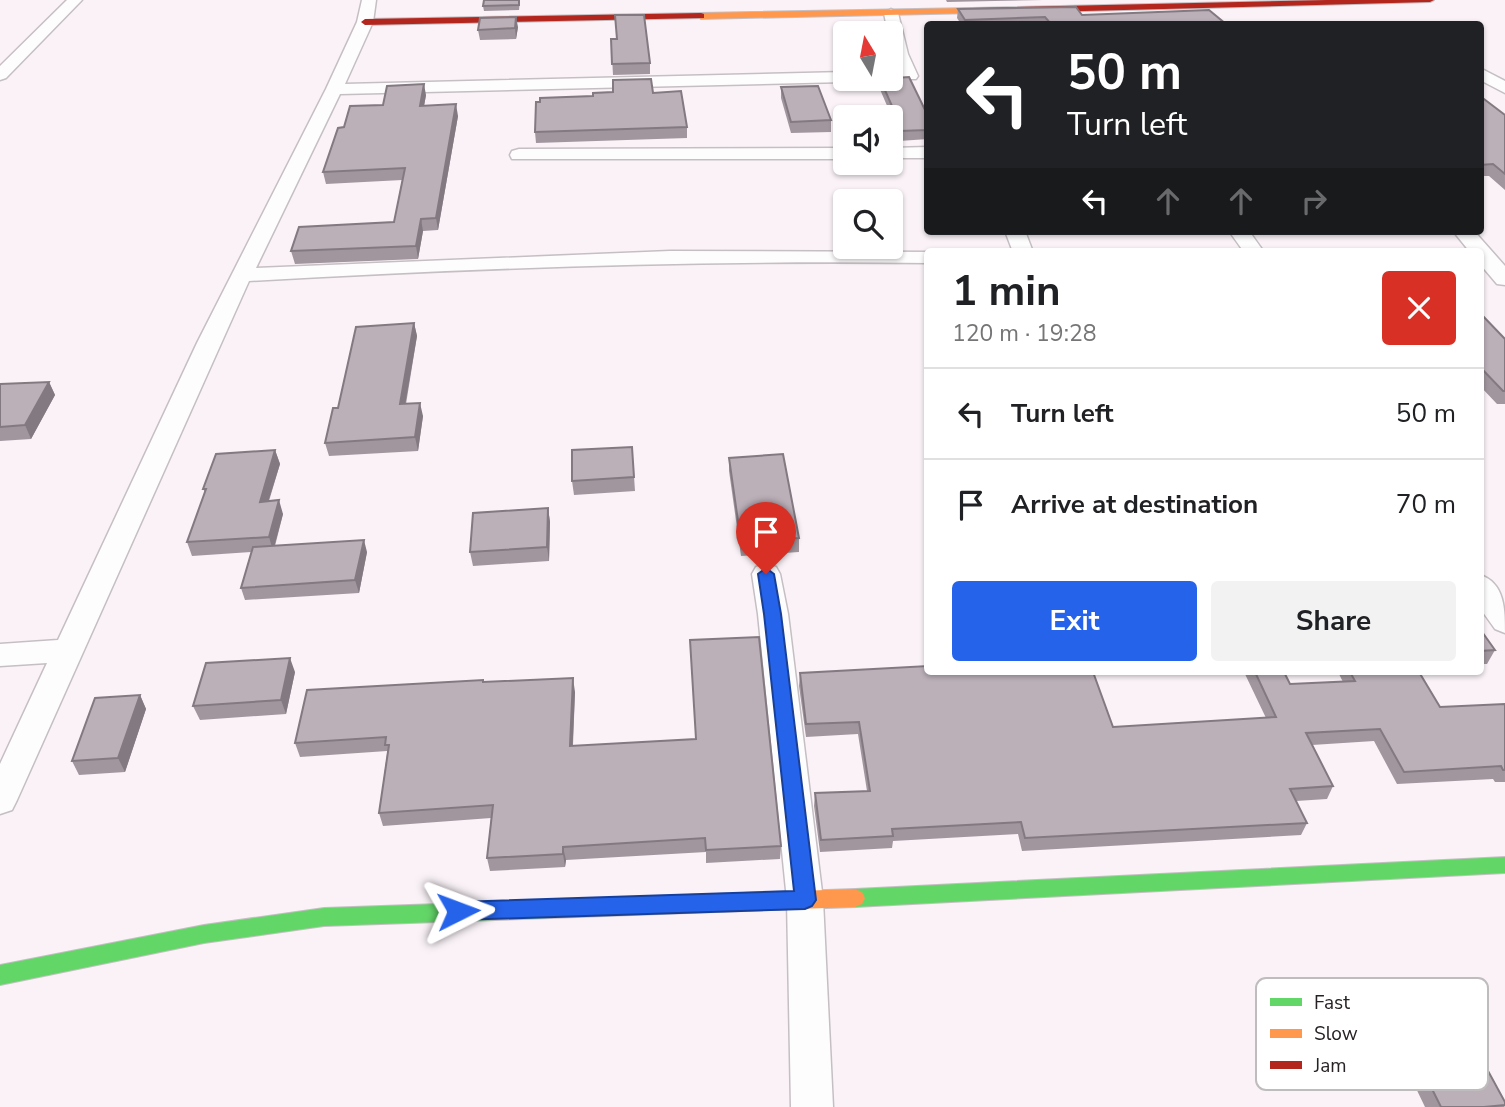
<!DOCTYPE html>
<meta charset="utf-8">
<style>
body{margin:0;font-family:"Nunito Sans",sans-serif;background:#f2f2f2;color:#202124;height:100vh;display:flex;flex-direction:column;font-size:26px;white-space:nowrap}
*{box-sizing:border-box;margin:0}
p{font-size:23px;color:#757577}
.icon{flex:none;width:38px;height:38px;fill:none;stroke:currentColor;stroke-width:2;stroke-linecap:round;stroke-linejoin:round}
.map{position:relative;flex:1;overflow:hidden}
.drawer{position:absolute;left:924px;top:248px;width:560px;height:427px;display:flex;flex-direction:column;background:#fff;border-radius:7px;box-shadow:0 2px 5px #0004}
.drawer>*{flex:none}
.top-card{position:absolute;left:924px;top:21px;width:560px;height:214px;border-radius:7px;box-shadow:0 2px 5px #0004;background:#202124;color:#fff;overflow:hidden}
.needle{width:46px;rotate:350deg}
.controls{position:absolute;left:833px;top:21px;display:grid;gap:14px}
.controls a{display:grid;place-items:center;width:70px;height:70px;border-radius:7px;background:#fff;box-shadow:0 2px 5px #0004;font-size:35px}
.pin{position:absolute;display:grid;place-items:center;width:60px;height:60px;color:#fff;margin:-72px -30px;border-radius:50% 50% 50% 0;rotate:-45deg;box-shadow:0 0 7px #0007}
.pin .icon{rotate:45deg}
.me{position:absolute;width:77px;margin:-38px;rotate:87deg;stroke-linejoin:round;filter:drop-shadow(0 0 5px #0008)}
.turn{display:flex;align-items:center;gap:24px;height:147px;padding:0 28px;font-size:32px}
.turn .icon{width:91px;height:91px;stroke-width:2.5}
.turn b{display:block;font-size:49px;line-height:60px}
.lanes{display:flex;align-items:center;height:66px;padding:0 28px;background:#0003;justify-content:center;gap:35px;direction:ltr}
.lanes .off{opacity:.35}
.round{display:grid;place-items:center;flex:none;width:74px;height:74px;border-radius:7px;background:#f2f2f2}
.overview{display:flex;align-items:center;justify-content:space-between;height:119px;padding:0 28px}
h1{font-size:42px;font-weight:700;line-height:52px}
.button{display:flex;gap:14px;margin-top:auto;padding:14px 28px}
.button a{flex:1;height:80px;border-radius:7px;background:#2563eb;color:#fff;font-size:28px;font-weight:700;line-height:80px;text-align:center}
.button a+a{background:#f2f2f2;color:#202124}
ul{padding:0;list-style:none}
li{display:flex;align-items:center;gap:21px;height:91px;padding:0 28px;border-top:2px solid #e0e0e0}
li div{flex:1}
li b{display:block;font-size:26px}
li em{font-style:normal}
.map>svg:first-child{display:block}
</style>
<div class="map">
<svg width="1505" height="1107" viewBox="0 0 1505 1107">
<rect width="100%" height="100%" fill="#faf2f7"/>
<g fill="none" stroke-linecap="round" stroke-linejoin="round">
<g stroke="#c5bfc3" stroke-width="3">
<path id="street" d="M67 0H82L6 78 0 80V66Z
M362 0H376L373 22 345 84 845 72V79H852L845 82 340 94 256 268 670 251 933 252H928V263C701 260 475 268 249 281L17 800 12 810 0 814V764L47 663 0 666V644L58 640 197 343 326 89 357 22Z
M891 9 898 13 908 54 918 76 916 79H904L892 54 891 33H888L884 13Z
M1480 68 1505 81V93L1480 80Z
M928 147V158H891V148Z
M519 149 845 148V159H512L510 155 512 151Z
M1005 231H1025L1033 252H1013Z
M1229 231H1249L1264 252H1244Z
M1453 231H1474L1505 266V285L1497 284 1480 264V252H1470Z
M766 564 776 567 780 574 788 614 823 900 833 1107H791L787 900 758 614 752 574 756 567Z
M1480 575C1505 583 1505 610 1505 633L1495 629 1480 608Z"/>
</g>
<g stroke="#c5bfc3" stroke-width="2">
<path id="fast" d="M1505 857V873L855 907 848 904 845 898 848 892 855 889Z
M550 900 557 903 560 909 557 915 550 918 324 926 204 943 0 985V965L204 925 324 908Z"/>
</g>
<g stroke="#c5bfc3" stroke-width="2">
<path id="slow" d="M972 8 976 11 975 13 701 19 697 16 701 13Z
M855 889 862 892 865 898 862 904 855 907 550 918 543 915 540 909 543 903 550 900Z"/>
</g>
<g stroke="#c5bfc3" stroke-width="2">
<path id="jam" d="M1327 0H1434L1430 2 972 14 968 11 972 8Z
M701 13 704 14V18L365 25 361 22 365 19Z"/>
</g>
<use href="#street" fill="#fefdfe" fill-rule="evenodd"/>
<use href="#fast" fill="#63d668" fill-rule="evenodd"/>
<use href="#slow" fill="#ff974d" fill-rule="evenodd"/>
<use href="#jam" fill="#b3261e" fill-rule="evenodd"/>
</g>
<path fill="#a1969e" d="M520 0 519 10 484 11 483 6Z
M946 0H1043L947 2Z
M958 9 1082 15 1226 24H961L957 18Z
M518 27 516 39 480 40 478 30Z
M611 39 650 63V74L613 75Z
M879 79 928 116V139L899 141 891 123V117H888V108L879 87Z
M781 87 831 120V132L791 133 781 98Z
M653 93 687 127V138L536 143 535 132 540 102Z
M426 95 424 106 458 116 438 230 423 231 418 259 295 264 291 251 394 222 402 180 326 184 323 172 344 127Z
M1480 96 1505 115V190L1489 176H1480Z
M1480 313 1505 339V404H1497L1480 386Z
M414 323 417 336 406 404 423 416 418 451 329 456 325 443 338 408Z
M49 382 55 395 31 439 0 441V384Z
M632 447 635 491 574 495 572 481Z
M275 450 280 464 269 501 283 514 275 546 367 552 359 593 245 600 241 588 251 552 192 556 187 542 205 492 203 489Z
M729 458 799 538V552L741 556 729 471Z
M548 508 550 522 549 561 473 566 470 552Z
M1480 629 1495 650 1487 664H1480Z
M295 672 286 714 200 720 193 706Z
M1244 672H1284L1290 684 1343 682 1338 672H1419L1440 707 1505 704V782H1495L1493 779 1397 784 1374 741 1312 745 1333 786 1327 799 1296 801 1307 823 1301 835 1022 851 1018 834 893 841 892 848 820 852 814 806 815 793 867 791 858 734 806 737 799 686 800 673 1113 727 1266 718Z
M483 680 484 682 575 692 573 745 781 846 780 859 706 863V852L566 860 565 867 490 871 487 858 491 818 383 826 379 813 387 754V751L300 757 295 743Z
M140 695 146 709 125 772 79 775 72 761Z
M1396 1017 1505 1102V1106L1504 1107H1425L1388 1030Z"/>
<path fill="#837a81" d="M516 17 518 27 516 39 515 28Z
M424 84 426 95 422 117 420 106Z
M456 104 458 116 438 230 436 218Z
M421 219 423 231 418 259 416 246Z
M414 323 417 336 403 417 400 404Z
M49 382 55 395 31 439 25 425Z
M420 403 423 416 418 451 415 437Z
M275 450 280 464 264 515 260 502Z
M279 500 283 514 273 551 269 537Z
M548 508 550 522 549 561 547 547Z
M364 540 367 552 359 593 355 580Z
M290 658 295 672 286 714 281 700Z
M573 678 575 692 572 759 570 746Z
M140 695 146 709 125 772 118 758Z
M563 847 566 860 565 867 563 854Z"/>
<path fill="#bbafb8" stroke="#837a81" stroke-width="2" d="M484 0H519V5L483 6Z
M1076 7 1082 15 1209 10 1226 24H1051L1045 17 965 20 958 9Z
M615 15H644L650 63 612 64 611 39H617Z
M516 17 515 28 478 30 480 18Z
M909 77 928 116V130L899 131 888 106H892L880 79Z
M651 79 653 93 681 91 687 127 535 132 536 102H540V98L593 96V93L613 92V80Z
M424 84 420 106 456 104 436 218 421 219 416 246 291 251 299 227 394 222 405 168 323 172 338 128 344 127 350 106 383 105 387 86Z
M818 86 831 120 791 122 781 87Z
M1480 96 1505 115V174L1493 164 1480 165Z
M1480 313 1505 339V391H1503L1480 367Z
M414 323 400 404 420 403 415 437 325 443 333 408H338L356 327Z
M49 382 25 425 0 427V384Z
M632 447 634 477 572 481V450Z
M275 450 260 502 279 500 269 537 187 542 206 489H203L216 454Z
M783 454 799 538 741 542 729 458Z
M548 508 547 547 470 552 473 513Z
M364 540 355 580 241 588 253 547Z
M1480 629 1495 650 1480 651Z
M759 637 781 846 706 850 705 838 563 847V854L487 858 493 805 379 813 389 745H385L386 737 295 743 307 690 483 680V682L573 678 570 746 696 739 690 640Z
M290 658 281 700 193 706 206 663Z
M928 666V672H1093L1113 727 1276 717 1255 672H1284L1290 684 1355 681 1350 672H1419L1440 707 1505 704V770H1503L1501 766 1404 772 1380 729 1306 733 1333 786 1290 789 1307 823 1025 838 1021 822 892 829 893 836 821 840 815 793 870 791 859 722 806 724 800 673Z
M140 695 118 758 72 761 95 698Z
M1456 1012 1505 1102V1105L1484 1107H1441L1396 1017Z"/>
<path fill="#2563eb" stroke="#184099" stroke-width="2" d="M766 568 774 574 781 614 816 900 812 906 805 909 458 920 451 917 448 911 451 904 458 902 794 891 764 614 758 574Z"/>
<rect x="1256" y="978" width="232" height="112" rx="10" fill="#fff" stroke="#bebcbd" stroke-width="2"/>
<rect x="1270" y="998" width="32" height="8" fill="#63d668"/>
<rect x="1270" y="1029" width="32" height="9" fill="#ff974d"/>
<rect x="1270" y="1061" width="32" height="8" fill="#b3261e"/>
<g font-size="19" fill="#262124">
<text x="1314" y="1009">Fast</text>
<text x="1314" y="1040">Slow</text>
<text x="1314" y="1072">Jam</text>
</g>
</svg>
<div class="controls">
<a><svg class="needle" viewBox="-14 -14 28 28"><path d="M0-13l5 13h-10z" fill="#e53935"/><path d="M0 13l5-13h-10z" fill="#757577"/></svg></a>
<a><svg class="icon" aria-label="sound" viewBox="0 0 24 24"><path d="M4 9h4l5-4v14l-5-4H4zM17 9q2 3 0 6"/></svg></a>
<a><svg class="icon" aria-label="search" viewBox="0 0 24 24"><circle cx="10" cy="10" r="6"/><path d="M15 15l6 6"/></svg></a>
</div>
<div class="pin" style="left:766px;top:574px;background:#d93025"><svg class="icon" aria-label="arrive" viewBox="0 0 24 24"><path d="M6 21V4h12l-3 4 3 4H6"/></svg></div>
<svg class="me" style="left:458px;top:911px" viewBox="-20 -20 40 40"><path d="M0-17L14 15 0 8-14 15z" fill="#2563eb" stroke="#fff" stroke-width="4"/></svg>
<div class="top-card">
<div class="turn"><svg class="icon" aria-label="left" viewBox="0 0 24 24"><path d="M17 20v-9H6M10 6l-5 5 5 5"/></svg><div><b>50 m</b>Turn left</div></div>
<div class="lanes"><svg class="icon" aria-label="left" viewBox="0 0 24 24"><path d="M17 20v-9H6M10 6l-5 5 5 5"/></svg><svg class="icon off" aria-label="ahead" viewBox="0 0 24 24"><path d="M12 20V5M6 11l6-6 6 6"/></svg><svg class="icon off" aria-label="ahead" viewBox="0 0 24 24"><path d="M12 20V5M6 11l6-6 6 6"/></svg><svg class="icon off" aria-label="right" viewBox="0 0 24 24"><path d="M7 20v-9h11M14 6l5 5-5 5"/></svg></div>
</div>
<section class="drawer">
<div class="overview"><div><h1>1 min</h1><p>120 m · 19:28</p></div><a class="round" style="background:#d93025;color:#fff"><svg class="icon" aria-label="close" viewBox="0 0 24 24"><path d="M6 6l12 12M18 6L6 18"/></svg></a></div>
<ul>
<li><svg class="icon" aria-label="left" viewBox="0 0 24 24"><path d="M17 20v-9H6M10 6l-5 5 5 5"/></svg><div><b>Turn left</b></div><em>50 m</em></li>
<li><svg class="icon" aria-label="arrive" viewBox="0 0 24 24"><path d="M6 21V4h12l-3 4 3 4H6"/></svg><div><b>Arrive at destination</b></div><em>70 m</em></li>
</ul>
<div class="button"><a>Exit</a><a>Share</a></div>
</section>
</div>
